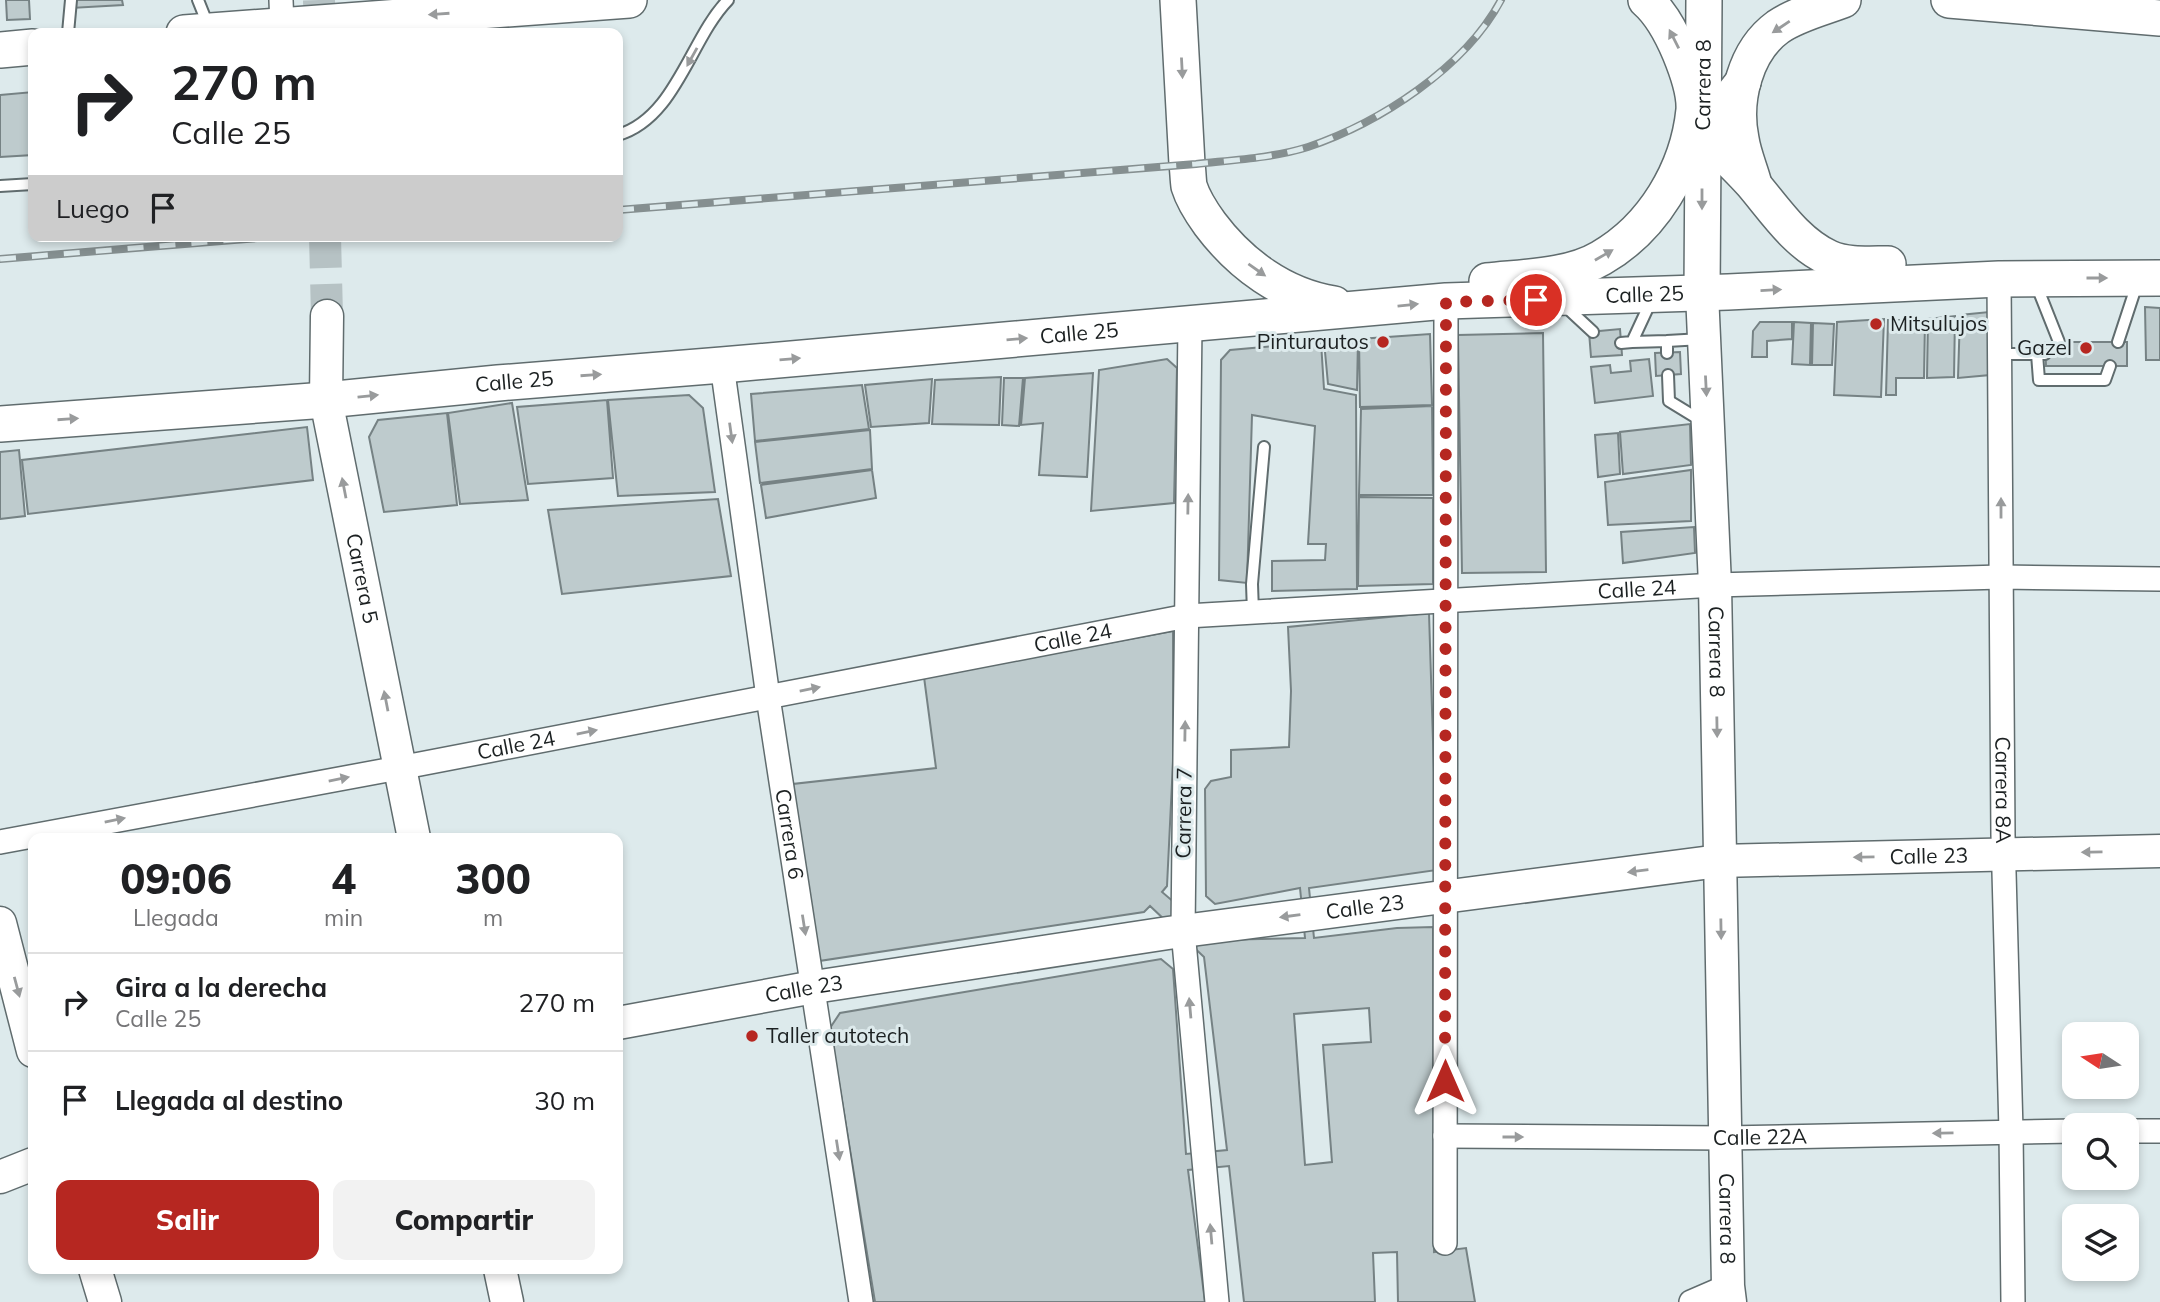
<!DOCTYPE html>
<html lang="es">
<style>
body{margin:0;font-family:Mulish,sans-serif;background:#f2f2f2;color:#202124;height:100vh;display:flex;flex-direction:column;font-size:26px;white-space:nowrap}
*{box-sizing:border-box;margin:0}
p{font-size:23px;color:#757577}
.icon{flex:none;width:38px;height:38px;fill:none;stroke:currentColor;stroke-width:2;stroke-linecap:round;stroke-linejoin:round}
.map{position:relative;flex:1;overflow:hidden}
.side{position:absolute;left:28px;top:833px;width:595px;height:441px;display:flex;flex-direction:column;background:#fff;border-radius:14px;box-shadow:0 4px 10px #0003}
.side>*{flex:none}
.hud{position:absolute;left:28px;top:28px;width:595px;height:214px;border-radius:14px;box-shadow:0 4px 10px #0003;background:#fff;color:#202124;overflow:hidden}
.needle{width:46px;rotate:282deg}
.controls{position:absolute;left:2062px;top:1022px;display:grid;gap:14px}
.controls a{display:grid;place-items:center;width:77px;height:77px;border-radius:14px;background:#fff;box-shadow:0 4px 10px #0003;font-size:35px}
.pin{position:absolute;display:grid;place-items:center;width:60px;height:60px;color:#fff;margin:-30px;border:4px solid #fff;border-radius:50%;box-shadow:0 2px 7px #0007}
.me{position:absolute;width:77px;margin:-38px;rotate:0deg;stroke-linejoin:round;filter:drop-shadow(0 0 5px #0008)}
.turn{display:flex;align-items:center;gap:24px;height:147px;padding:0 28px;font-size:32px}
.turn .icon{width:91px;height:91px;stroke-width:2.5}
.turn b{display:block;font-size:49px;line-height:60px}
.then{display:flex;align-items:center;height:66px;padding:0 28px;background:#0003;gap:14px;font-size:26px}
.eta{display:flex;justify-content:space-evenly;align-items:center;height:119px;text-align:center}
.eta b{font-size:42px;font-weight:800;line-height:49px}
.cta{display:flex;gap:14px;margin-top:auto;padding:14px 28px}
.cta a{flex:1;height:80px;border-radius:14px;background:#b62721;color:#fff;font-size:28px;font-weight:800;line-height:80px;text-align:center}
.cta a+a{background:#f2f2f2;color:#202124}
ul{padding:0;list-style:none}
li{display:flex;align-items:center;gap:21px;height:98px;padding:0 28px;border-top:2px solid #e0e0e0}
li div{flex:1}
li b{display:block;font-size:26px}
li em{font-style:normal}
.map>svg:first-child{display:block}
</style>
<div class="map">
<svg width="2160" height="1302" viewBox="0 0 2160 1302">
<rect width="100%" height="100%" fill="#ddeaec"/>
<path fill="#becbcd" stroke="#768284" stroke-width="2" fill-rule="evenodd" d="M6 0H29L30 19 7 20Z
M71 0H122L123 5 71 8Z
M33 92V155L0 157V95Z
M2145 307 2160 308V360H2146Z
M1989 312 1990 375 1958 378 1960 315Z
M1955 316 1954 377 1927 378 1928 319Z
M1884 319 1881 397 1834 395 1837 322Z
M1888 320H1925L1924 378H1896V395H1886Z
M1760 322H1792V339L1767 341V357H1752L1753 331Z
M1794 322 1811 323 1810 365 1792 364Z
M1813 323 1834 324 1832 365H1812Z
M1620 329 1622 355 1591 357 1589 332Z
M1543 333 1546 572 1462 573 1458 335Z
M1430 334 1432 405 1360 407 1359 339Z
M1358 339 1357 390 1328 384 1324 341Z
M1321 342 1324 389 1356 395 1357 589 1272 591V561L1325 560 1326 544H1308L1315 426 1252 415 1247 583 1219 580 1221 360 1230 350Z
M2045 342H2127V366H2046Z
M1680 352 1681 374 1656 376 1655 353Z
M1167 359 1177 368 1174 503 1091 511 1099 370Z
M1649 359 1653 396 1595 403 1591 367 1610 365 1611 373 1631 371 1630 361Z
M1093 373 1087 477 1039 475 1043 423 1021 425 1025 378Z
M1001 377 999 425 932 424 935 380Z
M1004 378H1023L1019 426 1002 425Z
M932 379 929 423 871 427 865 385Z
M862 385 869 429 755 441 751 394Z
M689 395 703 408 715 492 618 496 608 400Z
M607 400 613 478 528 484 517 407Z
M512 403 528 500 460 504 448 413Z
M1432 406 1433 495H1359L1361 409Z
M447 413 457 505 384 512 369 437 378 420Z
M1690 424 1691 465 1623 474 1620 432Z
M307 427 313 480 28 514 22 460Z
M870 430 872 469 760 483 755 442Z
M1618 433 1620 474 1598 477 1595 435Z
M19 450 25 516 0 519V452Z
M872 470 876 498 766 518 761 485Z
M1691 470V521L1608 525 1605 482Z
M1359 497 1433 498V584L1358 586Z
M718 499 731 576 562 594 548 510Z
M1694 527 1695 553 1623 563 1621 532Z
M1429 613 1437 870 1309 888 1314 938 1397 928 1433 927 1434 1252 1466 1248 1475 1302H1398L1397 1252 1373 1253 1375 1302H1244L1229 1166 1188 1170 1205 1302H875L830 1028 840 1013 1161 959 1173 969 1186 1154 1227 1150 1204 957 1150 906 1144 912 819 961 793 784 936 768 924 677 1173 631V762L1167 886 1162 892 1218 940 1305 938 1300 888 1215 904 1206 896 1205 789 1211 781 1231 777V750L1289 747 1291 691 1288 627ZM1369 1008 1371 1042 1323 1045 1332 1162 1305 1165 1294 1014Z"/>
<g fill="none" stroke-linecap="round" stroke-linejoin="round">
<path stroke="#b6c2c4" stroke-width="32" stroke-dasharray="32 16" stroke-linecap="butt" d="M319 0 320 33
M325 236 327 316"/>
<g stroke="#606c6e" stroke-width="14">
<path id="lane" d="M198 0 208 25
M68 33 71 0
M618 135C676 118 690 39 728 0
M0 186 33 184
M2036 284 2059 342
M1565 306 1593 332
M1632 342 1667 341
M2118 342 2137 284
M1621 343 1632 342 1651 301
M1667 353V341L1702 339
M2001 354H2045
M2037 354 2039 380H2105L2110 366
M1668 375 1669 401 1705 423
M1253 612 1252 584 1264 447"/>
</g>
<g stroke="#606c6e" stroke-width="26">
<g id="street">
<path d="M281 0 282 26"/>
<path id="s1" d="M1999 279 2003 835 2011 1131 2013 1302"/>
<path d="M1190 323 1183 931 1217 1302"/>
<path id="s2" d="M722 365 768 697 861 1302"/>
<path id="s3" d="M0 842 420 764 1187 616 1715 585 2001 577 2160 579"/>
<path d="M2126 1131H2160"/>
<path id="s4" d="M1445 1136 1726 1138 2074 1131"/>
<path d="M1445 1243 1446 301"/>
<path d="M1691 1302 1728 1286"/>
</g>
</g>
<g stroke="#606c6e" stroke-width="35">
<g id="secondary">
<path id="s5" d="M1702 293 1715 585 1728 1286 1730 1302"/>
<path id="s6" d="M327 316 326 400 414 838"/>
<path d="M0 923 33 1051"/>
<path id="s7" d="M618 1023 814 987 1168 933 1719 861 2160 851"/>
<path d="M0 1177 33 1164"/>
<path d="M95 1269 105 1302"/>
<path d="M500 1269 507 1302"/>
</g>
</g>
<g stroke="#606c6e" stroke-width="38">
<g id="primary">
<path d="M1178 0 1187 164C1188 171 1188 179 1189 186 1193 199 1202 213 1210 224 1240 264 1283 296 1334 304"/>
<path d="M1949 0 2160 18"/>
<path d="M184 33 629 0"/>
<path d="M0 50 33 47"/>
<path d="M1743 82 1703 133C1719 150 1737 166 1752 183 1775 210 1796 243 1829 258 1847 266 1869 264 1888 264"/>
<path d="M1753 181C1749 167 1743 153 1741 139 1733 100 1745 51 1778 27 1797 14 1822 8 1843 0"/>
<path d="M1487 281C1523 277 1569 277 1601 258 1653 228 1688 170 1694 110 1695 92 1687 70 1680 53 1672 34 1662 14 1646 0"/>
<path id="s8" d="M1702 293 1704 0"/>
<path id="s9" d="M0 424 326 400 498 383 722 365 1446 301 1728 292 1999 279 2160 278"/>
</g>
</g>
<use href="#lane" stroke="#fff" stroke-width="10"/>
<use href="#street" stroke="#fff" stroke-width="23"/>
<use href="#secondary" stroke="#fff" stroke-width="32"/>
<use href="#primary" stroke="#fff" stroke-width="35"/>
<g stroke="#858f90" stroke-width="8">
<path id="rail" d="M618 210 1196 164C1233 160 1273 158 1308 147 1379 123 1465 68 1501 0
M0 259 282 236"/>
</g>
<use href="#rail" stroke="#ddeaec" stroke-width="5" stroke-dasharray="16" stroke-linecap="butt"/>
</g>
<defs><path id="oneway-solid" d="M-6-.8H1V-3.2L6.5 0L1 3.2V.8H-6Z" transform="scale(1.75)"/></defs>
<g fill="#999b9c">
<use href="#oneway-solid" transform="translate(439 14) rotate(176)"/>
<use href="#oneway-solid" transform="translate(1781 27) rotate(146)"/>
<use href="#oneway-solid" transform="translate(1674 39) rotate(-117)"/>
<use href="#oneway-solid" transform="translate(692 57) rotate(119)"/>
<use href="#oneway-solid" transform="translate(1182 68) rotate(87)"/>
<use href="#oneway-solid" transform="translate(1702 199) rotate(90)"/>
<use href="#oneway-solid" transform="translate(1604 255) rotate(-30)"/>
<use href="#oneway-solid" transform="translate(1257 270) rotate(35)"/>
<use href="#oneway-solid" transform="translate(2097 278)"/>
<use href="#oneway-solid" transform="translate(1771 290) rotate(-3)"/>
<use href="#oneway-solid" transform="translate(1408 305) rotate(-6)"/>
<use href="#oneway-solid" transform="translate(1017 339) rotate(-5)"/>
<use href="#oneway-solid" transform="translate(790 359) rotate(-5)"/>
<use href="#oneway-solid" transform="translate(591 375) rotate(-4)"/>
<use href="#oneway-solid" transform="translate(1706 386) rotate(87)"/>
<use href="#oneway-solid" transform="translate(368 396) rotate(-6)"/>
<use href="#oneway-solid" transform="translate(68 419) rotate(-4)"/>
<use href="#oneway-solid" transform="translate(731 433) rotate(82)"/>
<use href="#oneway-solid" transform="translate(344 488) rotate(-101)"/>
<use href="#oneway-solid" transform="translate(1188 504) rotate(-89)"/>
<use href="#oneway-solid" transform="translate(2001 508) rotate(-90)"/>
<use href="#oneway-solid" transform="translate(810 689) rotate(-11)"/>
<use href="#oneway-solid" transform="translate(386 701) rotate(-101)"/>
<use href="#oneway-solid" transform="translate(1717 727) rotate(89)"/>
<use href="#oneway-solid" transform="translate(1185 731) rotate(-89)"/>
<use href="#oneway-solid" transform="translate(587 732) rotate(-11)"/>
<use href="#oneway-solid" transform="translate(339 779) rotate(-11)"/>
<use href="#oneway-solid" transform="translate(115 820) rotate(-11)"/>
<use href="#oneway-solid" transform="translate(2092 852) rotate(179)"/>
<use href="#oneway-solid" transform="translate(1864 857) rotate(179)"/>
<use href="#oneway-solid" transform="translate(1638 871) rotate(173)"/>
<use href="#oneway-solid" transform="translate(1290 916) rotate(172)"/>
<use href="#oneway-solid" transform="translate(804 925) rotate(81)"/>
<use href="#oneway-solid" transform="translate(1721 929) rotate(89)"/>
<use href="#oneway-solid" transform="translate(17 987) rotate(75)"/>
<use href="#oneway-solid" transform="translate(1190 1008) rotate(-95)"/>
<use href="#oneway-solid" transform="translate(1943 1133) rotate(179)"/>
<use href="#oneway-solid" transform="translate(1513 1137)"/>
<use href="#oneway-solid" transform="translate(838 1150) rotate(81)"/>
<use href="#oneway-solid" transform="translate(1211 1234) rotate(-95)"/>
</g>
<g fill="none" stroke-linecap="round" stroke-linejoin="round">
<path stroke="#b62721" stroke-width="12" stroke-dasharray="0 21.6" d="M1445 1081 1446 302 1536 300"/>
</g>
<g fill="#b62721" stroke="#ddeaec" stroke-width="2.5">
<circle cx="1876" cy="324" r="7"/>
<circle cx="1383" cy="342" r="7"/>
<circle cx="2086" cy="348" r="7"/>
<circle cx="752" cy="1036" r="7"/>
</g>
<g text-anchor="middle" stroke-width="6" stroke-linejoin="round" paint-order="stroke">
<g font-size="21" fill="#1c2122" stroke="#ddeaec">
<text dy="7" stroke="none"><textPath href="#s8" startOffset="208">Carrera 8</textPath></text>
<text dy="7" stroke="none"><textPath href="#s9" startOffset="1650">Calle 25</textPath></text>
<text dy="7" stroke="none"><textPath href="#s9" startOffset="1083">Calle 25</textPath></text>
<text dy="7" stroke="none"><textPath href="#s9" startOffset="516">Calle 25</textPath></text>
<text dy="7" stroke="none"><textPath href="#s6" startOffset="266">Carrera 5</textPath></text>
<text dy="7" stroke="none"><textPath href="#s3" startOffset="1659">Calle 24</textPath></text>
<text dy="7" stroke="none"><textPath href="#s3" startOffset="1092">Calle 24</textPath></text>
<text dy="7" stroke="none"><textPath href="#s5" startOffset="359">Carrera 8</textPath></text>
<text dy="7" stroke="none"><textPath href="#s3" startOffset="525">Calle 24</textPath></text>
<text dy="7" stroke="none"><textPath href="#s1" startOffset="511">Carrera 8A</textPath></text>
<text transform="translate(1184 813) rotate(-89)" y="7">Carrera 7</text>
<text dy="7" stroke="none"><textPath href="#s2" startOffset="474">Carrera 6</textPath></text>
<text dy="7" stroke="none"><textPath href="#s7" startOffset="1323">Calle 23</textPath></text>
<text dy="7" stroke="none"><textPath href="#s7" startOffset="756">Calle 23</textPath></text>
<text dy="7" stroke="none"><textPath href="#s7" startOffset="189">Calle 23</textPath></text>
<text dy="7" stroke="none"><textPath href="#s4" startOffset="315">Calle 22A</textPath></text>
<text dy="7" stroke="none"><textPath href="#s5" startOffset="926">Carrera 8</textPath></text>
</g>
<g font-size="21" fill="#1c2122" stroke="#ddeaec" text-anchor="start">
<text x="1890" y="331">Mitsulujos</text>
<text x="1369" y="349" text-anchor="end">Pinturautos</text>
<text x="2072" y="355" text-anchor="end">Gazel</text>
<text x="766" y="1043">Taller autotech</text>
</g>
</g>
</svg>
<div class="controls">
<a><svg class="needle" viewBox="-14 -14 28 28"><path d="M0-13l5 13h-10z" fill="#e53935"/><path d="M0 13l5-13h-10z" fill="#757577"/></svg></a>
<a><svg class="icon" aria-label="search" viewBox="0 0 24 24"><circle cx="10" cy="10" r="6"/><path d="M15 15l6 6"/></svg></a>
<a><svg class="icon" aria-label="layers" viewBox="0 0 24 24"><path d="M12 4l9 5-9 5-9-5zM3 14l9 5 9-5"/></svg></a>
</div>
<div class="pin" style="left:1536px;top:300px;background:#d93025"><svg class="icon" aria-label="arrive" viewBox="0 0 24 24"><path d="M6 21V4h12l-3 4 3 4H6"/></svg></div>
<svg class="me" style="left:1445px;top:1081px" viewBox="-20 -20 40 40"><path d="M0-17L14 15 0 8-14 15z" fill="#b62721" stroke="#fff" stroke-width="4"/></svg>
<div class="hud">
<div class="turn"><svg class="icon" aria-label="right" viewBox="0 0 24 24"><path d="M7 20v-9h11M14 6l5 5-5 5"/></svg><div><b>270 m</b>Calle 25</div></div>
<div class="then">Luego<svg class="icon" aria-label="arrive" viewBox="0 0 24 24"><path d="M6 21V4h12l-3 4 3 4H6"/></svg></div>
</div>
<section class="side">
<div class="eta">
<div><b>09:06</b><p>Llegada</p></div>
<div><b>4</b><p>min</p></div>
<div><b>300</b><p>m</p></div>
</div>
<ul>
<li><svg class="icon" aria-label="right" viewBox="0 0 24 24"><path d="M7 20v-9h11M14 6l5 5-5 5"/></svg><div><b>Gira a la derecha</b><p>Calle 25</p></div><em>270 m</em></li>
<li><svg class="icon" aria-label="arrive" viewBox="0 0 24 24"><path d="M6 21V4h12l-3 4 3 4H6"/></svg><div><b>Llegada al destino</b></div><em>30 m</em></li>
</ul>
<div class="cta"><a>Salir</a><a>Compartir</a></div>
</section>
</div>
